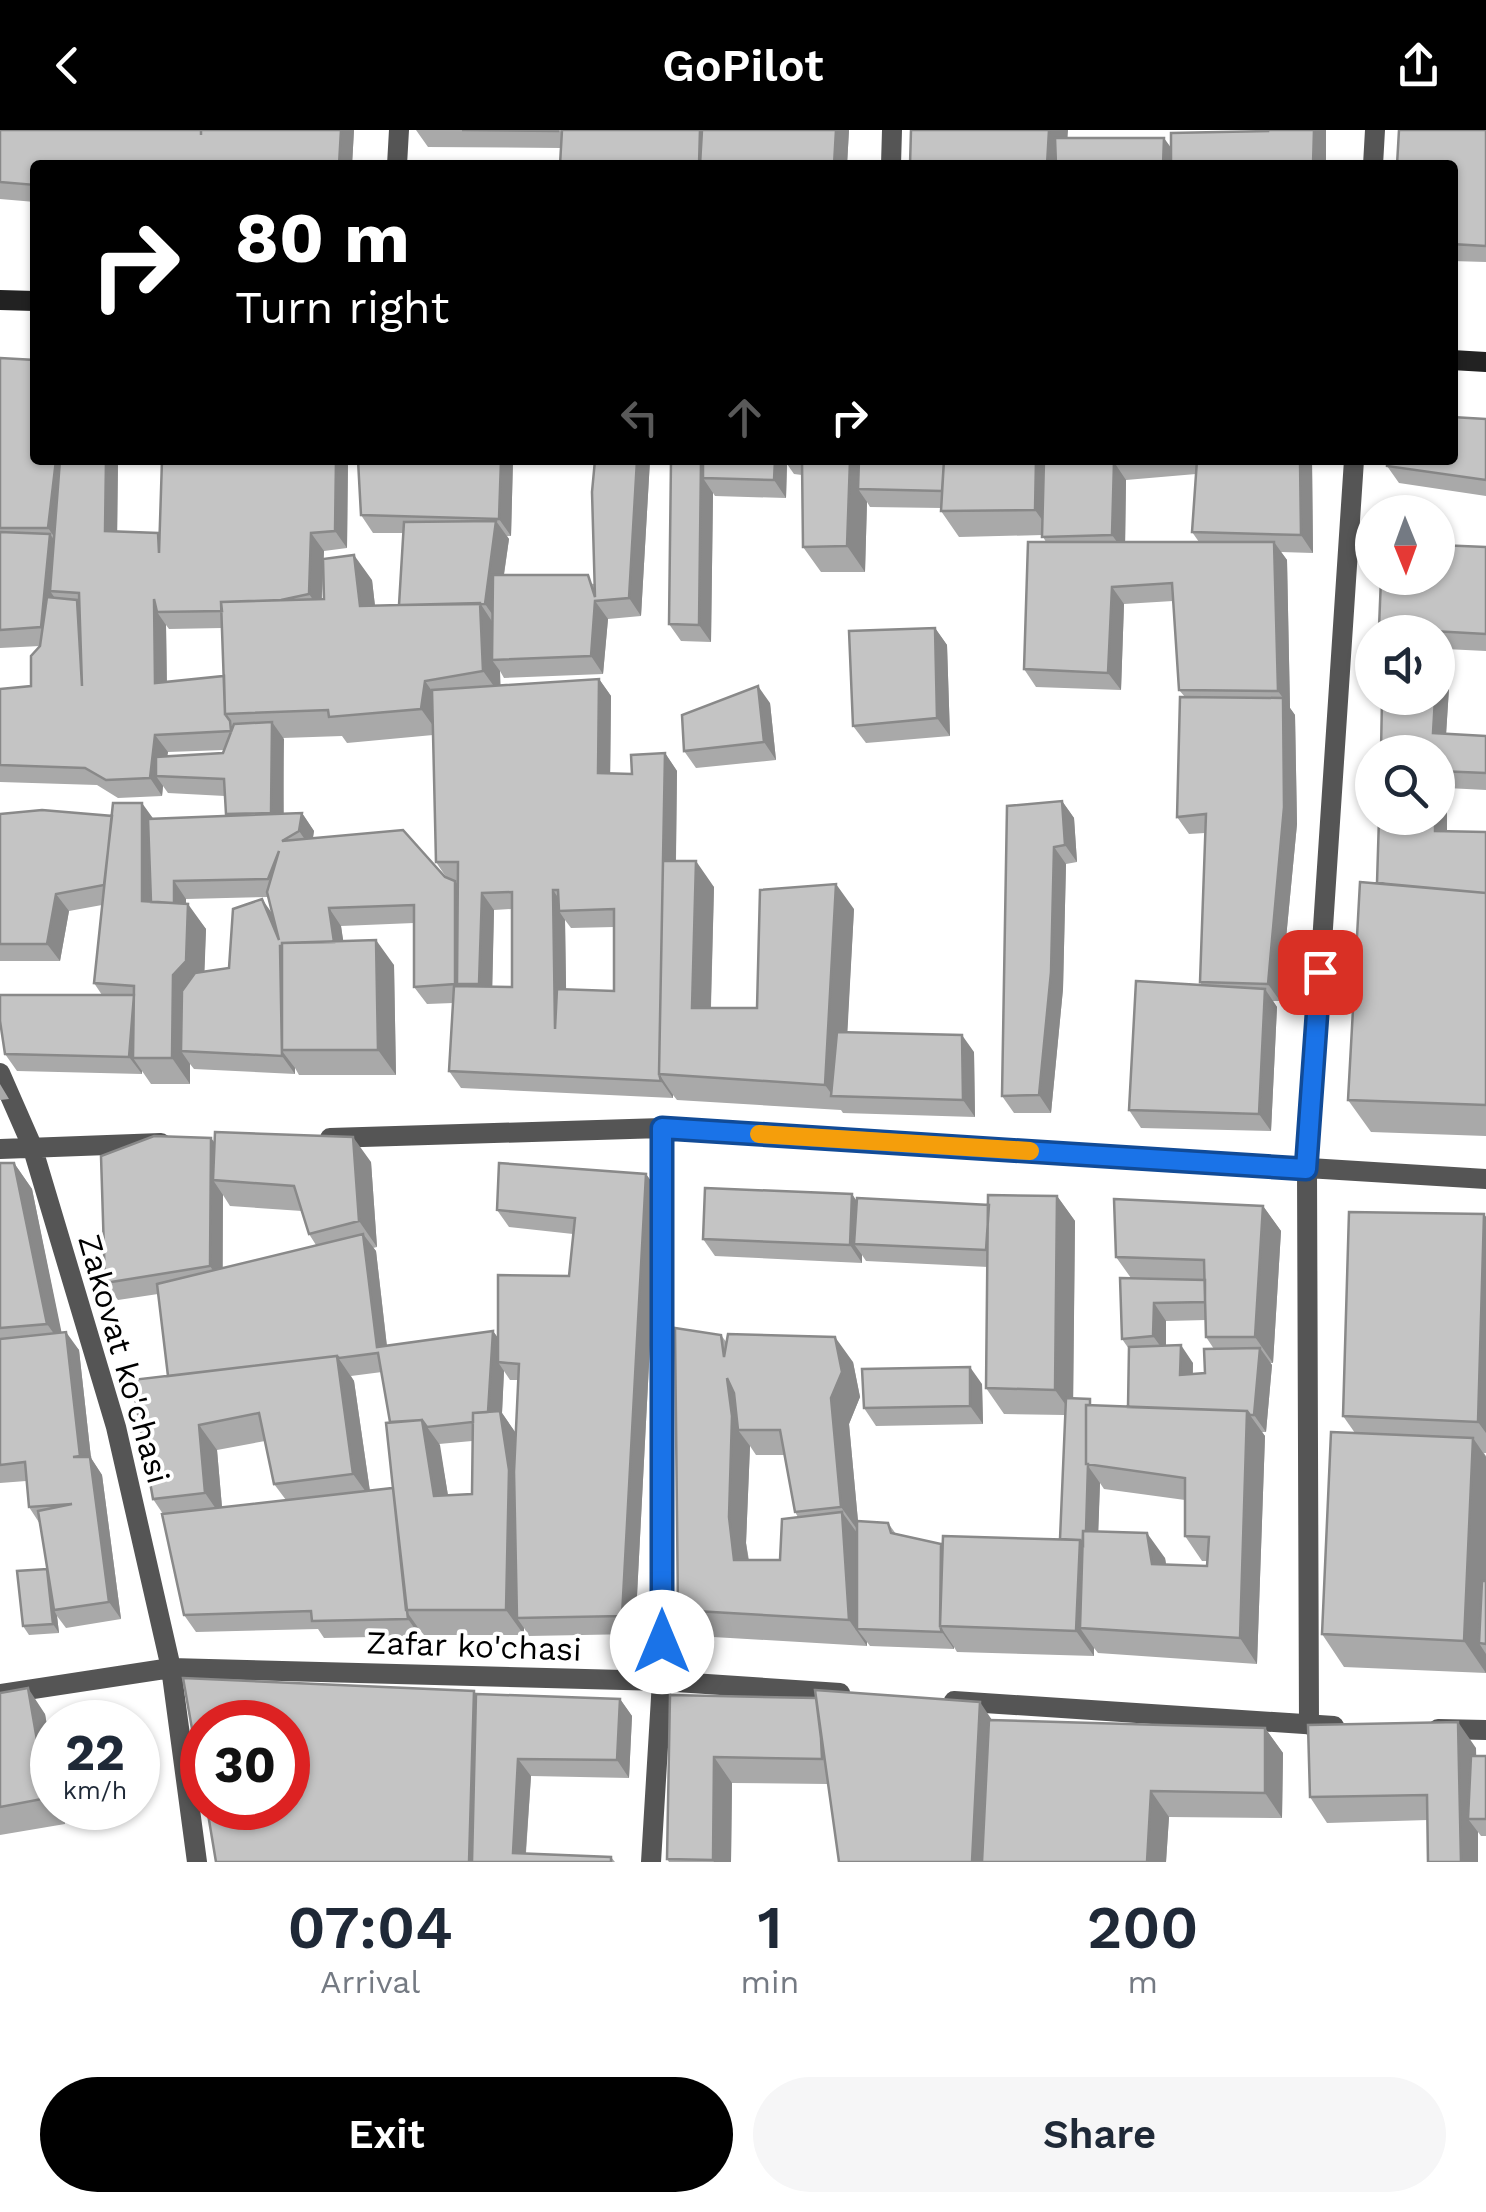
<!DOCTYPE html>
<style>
body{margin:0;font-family:"Work Sans",sans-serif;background:#f6f6f7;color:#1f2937;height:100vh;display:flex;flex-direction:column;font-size:38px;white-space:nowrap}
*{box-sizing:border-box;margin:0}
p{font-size:32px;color:#747a83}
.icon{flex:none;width:55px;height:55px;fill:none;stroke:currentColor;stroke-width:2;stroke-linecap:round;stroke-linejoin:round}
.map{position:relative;height:1732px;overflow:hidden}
.details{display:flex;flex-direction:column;background:#fff;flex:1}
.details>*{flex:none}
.hud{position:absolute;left:30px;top:30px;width:1428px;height:305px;border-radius:10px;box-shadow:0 2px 8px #0004;background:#000;color:#fff;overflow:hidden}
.needle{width:65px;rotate:179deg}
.controls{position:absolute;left:1355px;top:365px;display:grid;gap:20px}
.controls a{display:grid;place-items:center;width:100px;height:100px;border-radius:50%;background:#fff;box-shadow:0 2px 8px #0004;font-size:50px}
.speed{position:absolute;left:30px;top:1570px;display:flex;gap:20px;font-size:50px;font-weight:700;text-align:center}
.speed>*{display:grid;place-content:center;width:130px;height:130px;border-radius:50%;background:#fff;box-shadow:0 2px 8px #0004;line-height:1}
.speed small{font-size:25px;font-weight:400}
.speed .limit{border:15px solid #d22;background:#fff;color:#111}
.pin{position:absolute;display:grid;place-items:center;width:85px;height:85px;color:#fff;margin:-42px;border-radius:20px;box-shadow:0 5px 15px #0006}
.me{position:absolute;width:110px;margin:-55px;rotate:0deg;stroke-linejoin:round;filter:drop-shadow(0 0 8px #0008)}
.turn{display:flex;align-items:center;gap:35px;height:210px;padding:0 40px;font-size:45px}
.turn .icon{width:130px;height:130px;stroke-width:2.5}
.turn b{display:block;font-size:70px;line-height:85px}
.lanes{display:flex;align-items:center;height:95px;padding:0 40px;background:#0003;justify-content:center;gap:50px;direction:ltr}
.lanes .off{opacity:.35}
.eta{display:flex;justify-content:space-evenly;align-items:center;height:170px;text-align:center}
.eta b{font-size:60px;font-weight:600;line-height:70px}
.cta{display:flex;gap:20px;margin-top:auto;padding:20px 40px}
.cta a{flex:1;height:115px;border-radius:60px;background:#000;color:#fff;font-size:40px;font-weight:600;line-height:115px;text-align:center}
.cta a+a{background:#f6f6f7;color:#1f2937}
header{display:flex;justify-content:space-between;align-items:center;height:130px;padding:0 40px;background:#000;color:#fff;font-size:45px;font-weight:600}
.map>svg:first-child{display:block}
</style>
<header><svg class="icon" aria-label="back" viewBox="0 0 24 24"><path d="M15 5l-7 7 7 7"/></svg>GoPilot<svg class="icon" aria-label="share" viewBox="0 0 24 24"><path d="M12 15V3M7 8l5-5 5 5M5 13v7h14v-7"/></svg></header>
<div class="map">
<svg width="1486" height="1732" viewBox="0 0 1486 1732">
<rect width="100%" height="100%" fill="#fff"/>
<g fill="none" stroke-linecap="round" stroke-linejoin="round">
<path stroke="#555" stroke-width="20" d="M397 35 399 0
M891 35 892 0
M1373 35 1375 0
M0 943 32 1016 116 1297 171 1538 197 1732
M330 1008 662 998 1486 1049
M0 1019 161 1013
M0 1564 171 1538 662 1551 840 1563
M954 1571 1334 1596
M1309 1595 1307 1039 1354 330
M1438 1599 1486 1600
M651 1732 662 1551V998"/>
<path stroke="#222" stroke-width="20" d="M0 170 35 171
M1452 230 1486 232"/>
</g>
<path fill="#a9a9a9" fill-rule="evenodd" d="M0 0H354L352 35H35V72L0 69Z
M416 0H849L847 35H560L561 18 428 17Z
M1486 0V132L1452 131V35Z
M0 228 118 330 117 402 160 406 162 330H348L347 418 324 421 322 469 372 450 375 476 399 475 403 403H373L361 385 513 330 511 406H507L509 409 504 445 595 454V330H650L641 486 608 489 603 544 504 548 500 541V556L599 549 611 566 610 644H632L665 623 677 641 676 731 714 757 711 878H757L854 779 847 902 974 922 975 987 843 983 841 980 677 970 673 965V968L461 958 449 941 453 873 427 874 414 857V793L341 796 343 811 394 835 396 945H299L295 938V944L194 939 190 934V954H151L142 941V944L17 941 5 924 102 865 94 853 102 775 69 781 60 831H0V684L153 689 228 686 225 666 168 663 163 656 162 666 118 668 97 655 0 652V559L31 556 40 516 0 518ZM166 495 169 499 222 498 224 546 167 552ZM433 605 436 732 446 747 313 708 314 701 302 683 284 684 283 608 342 606 347 613ZM224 620 223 623 167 626 168 622ZM268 767 272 783 229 838 204 842 206 799 186 774V769ZM512 779V857H492L494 780ZM565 790 571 798 614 797V861L566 859Z
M1486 289V366L1399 353 1387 336Z
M671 330H1312L1313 423 1281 422 1287 430 1290 578 1295 585 1297 694 1280 871H1273L1277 877 1271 1001 1141 998 1129 980 1202 855 1200 852 1205 703 1189 704 1177 687 1185 567 1179 560 1173 471 1124 474 1121 560 1036 557 1024 539 1046 412 1042 405 959 407 941 381V378L870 377 867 372 865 442H821L803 417 802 345 794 344 787 334 786 368 715 366 713 363 711 512 681 511 669 494ZM1196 344 1192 402 1199 412H1125L1126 350Z
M1486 417V521L1445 519 1451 527 1446 604 1486 606V660L1447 658V701L1486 702V1006L1371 1002 1348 970 1377 753 1438 688V502H1382L1379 498Z
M935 498 947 515 950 606 866 613 853 596Z
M770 573 776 630 696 638 684 621Z
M1062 671 1074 688 1077 732 1066 734 1063 859 1051 983H1014L1002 966Z
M0 954 9 969 0 970Z
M211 1008 214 1012 371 1032 377 1117 373 1118 376 1121 387 1216 493 1201 498 1208 569 1146 573 1104 509 1097 497 1080 646 1044 658 1061 635 1504 529 1506 524 1498V1505H424L419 1499 420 1506 324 1508 318 1499 196 1502 184 1485 163 1384 153 1369 168 1246 158 1164 118 1170 105 1153ZM223 1065 230 1076 302 1081 309 1104 316 1115 223 1138ZM504 1241 510 1250H519L516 1304 502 1283ZM382 1242 390 1292 393 1358 370 1361 354 1251 351 1246ZM265 1311 274 1354 286 1370 222 1377 217 1320ZM472 1311V1364L448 1365 439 1314Z
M0 1033H14L32 1059 61 1203 79 1220 91 1328 102 1345 121 1489 66 1498 57 1486 59 1503 29 1505 23 1496 47 1439 40 1394 29 1377 26 1351 0 1353Z
M852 1064 857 1072 988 1075 1057 1066 1075 1091 1073 1268 1095 1276 1128 1277 1129 1219 1122 1209 1131 1148 1116 1127 1263 1076 1281 1101 1273 1233H1270L1272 1235 1266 1302H1262L1265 1306 1257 1534 1098 1523 1094 1518V1526L957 1522 954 1517V1519L870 1516 867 1512V1516L696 1506 678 1480 721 1205 727 1213 853 1232 860 1267 849 1294 858 1391 888 1393 896 1404 941 1414 1060 1409 1065 1285 1004 1284 986 1258 988 1137 866 1131 862 1125V1133L715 1126 703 1109ZM1206 1190V1207L1214 1219 1205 1243 1193 1244V1233L1166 1216V1191ZM750 1316 756 1325H784L795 1382 798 1387 780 1430H749L746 1413ZM1100 1353 1104 1359 1185 1370V1406L1202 1431H1207V1436L1166 1434 1165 1428 1098 1401Z
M1484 1084 1486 1087V1323H1484L1486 1326V1543L1344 1537 1322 1504 1355 1303 1343 1286Z
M982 1254 983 1294 876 1296 864 1278Z
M0 1563 45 1584 52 1625V1678H62L65 1694 0 1705Z
M476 1565 620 1569 632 1586 629 1648 531 1646 526 1723 611 1727 615 1732H216Z
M670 1565 992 1590 1265 1598 1283 1623 1282 1688 1169 1687 1166 1732H839L828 1654 732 1653 731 1732H669L667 1729Z
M1476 1618V1626H1486V1706H1481L1478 1702V1732H1428V1690L1327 1693 1310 1667Z"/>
<path fill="#898989" d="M341 0H354L352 35H339Z
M836 0H849L847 35H834Z
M1049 0H1068L1066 35H1047Z
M1314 0H1326V35H1313Z
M1164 8 1182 33V35H1163Z
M56 330H70L60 415 48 398Z
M106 330H118L117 418 105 401Z
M336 330H348L347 418 335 401Z
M501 330H513L511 406 499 389Z
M637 330H650L641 486 629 468Z
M701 330H714L703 348 713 363 711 512 699 495Z
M775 330H784L787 334 786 368 774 350Z
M850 330H868L858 359 867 372 865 442 847 416Z
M1036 330H1053V405L1035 380Z
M1300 330H1312L1313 423 1301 405Z
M1114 332 1126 350 1125 423 1112 405Z
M496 391 509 409 497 491 485 474Z
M311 403 324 421 321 481 309 464Z
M50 404 62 421 50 461 57 471 53 515 41 497Z
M1274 412 1287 430 1290 578 1295 585 1297 694 1280 871 1268 854 1283 568 1278 561Z
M354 425 372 450 378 502 360 476Z
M1112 457 1124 474 1121 560 1108 543Z
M154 469 157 482 166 495 167 570 155 553Z
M595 471 608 489 603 544 591 526Z
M480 473 497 499 492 530 500 541 501 566 483 541Z
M935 498 947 515 950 606 937 588Z
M1439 510 1451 527 1445 621 1433 603 1435 568H1438Z
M599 549 611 566 610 661 598 643Z
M425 551 443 577 439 604 421 579Z
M758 556 770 573 776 630 764 612Z
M272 592 284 609 283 701 271 683Z
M155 605 168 622 164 646H156L163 656 162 666 150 648Z
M665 623 677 641 673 945 661 944Z
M1438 645 1447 658V719L1435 701V688H1438Z
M1062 671 1074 688 1077 732 1065 715Z
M142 673 160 698V777L142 771Z
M302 683 314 701 311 718 299 701Z
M1054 717 1066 734 1063 859 1051 983 1039 965Z
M696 731 714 757 710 903 692 878Z
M174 751 186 769V795L174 778Z
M455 751 468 768 457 854 467 868V872L455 854Z
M836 754 854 779 844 966H833L825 955Z
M553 760 565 778 559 781 565 790 567 916 555 899Z
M482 763 494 780 492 871 479 854Z
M56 764 69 781 60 831 47 814Z
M262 769 274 786 279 810Z
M188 774 206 799 204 856 181 921 190 934V954L172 928 173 845Z
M329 778 341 796 347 835 334 817Z
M376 810 394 835 396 945 378 920Z
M1265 859 1277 877 1271 1001 1259 984Z
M135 865 133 928 142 941V944L129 927Z
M962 905 974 922 975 987 963 970Z
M282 921 295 938V944L282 926Z
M661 947 673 965V968L661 951Z
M353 1007 371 1032 377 1117 359 1091Z
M211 1008 224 1026 213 1050 223 1065 222 1154 210 1136Z
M14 1033 32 1059 65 1219 47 1194Z
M646 1044 658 1061 635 1504 622 1486Z
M852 1064 864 1082 854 1114 862 1125V1133L850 1115Z
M1057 1066 1075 1091 1073 1285 1055 1260Z
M1263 1076 1281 1101 1273 1233 1255 1207Z
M1484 1084 1486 1087V1303L1478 1292Z
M363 1104 376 1121 389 1235 377 1217Z
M1154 1173 1166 1191V1224L1153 1206Z
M493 1201 505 1218 498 1232 504 1241 502 1283 518 1306 517 1488 524 1498V1505L506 1480 488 1290Z
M66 1202 79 1220 91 1328 102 1345 121 1489 109 1472 80 1326Z
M835 1207 853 1232 860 1267 849 1294 859 1402 841 1377 831 1268Z
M1181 1215 1193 1233 1192 1262 1180 1245Z
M1260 1218 1272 1235 1266 1302 1254 1285Z
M337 1226 354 1251 371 1369 353 1344Z
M970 1237 982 1254 983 1294 970 1276Z
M727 1248 744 1273 738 1300 750 1316 746 1413 752 1456 734 1430 729 1387Z
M1247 1281 1265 1306 1257 1534 1240 1508Z
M422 1290 440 1315 452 1391 434 1366Z
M199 1295 217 1320 223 1389 205 1363Z
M1473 1308 1486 1327V1514L1479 1513 1486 1524V1543L1464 1511Z
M1088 1336 1100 1353 1095 1499 1080 1498 1094 1518V1526L1076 1501 1080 1410Z
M842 1382 860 1407 857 1499 867 1512V1516L849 1490Z
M1147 1403 1165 1428 1170 1459 1152 1434Z
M47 1439 54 1480 57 1486 59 1503 53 1494Z
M407 1482 419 1499 420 1506 408 1489Z
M942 1499 954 1517V1519L942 1502Z
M28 1558 45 1584 52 1625V1676L47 1668Z
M474 1561 486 1578 481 1732H469Z
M620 1569 632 1586 629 1648 617 1630Z
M980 1572 1002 1605 996 1732H972Z
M1458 1592 1476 1618 1478 1689H1468L1478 1702V1732H1461Z
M1265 1598 1283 1623 1282 1688 1265 1663Z
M714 1627 732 1653 731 1732H714L713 1730Z
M518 1629 531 1646 525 1732 513 1723Z
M1151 1661 1169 1687 1166 1732H1147Z
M53 1678H62L65 1694Z"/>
<path fill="#c4c4c4" stroke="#898989" stroke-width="2.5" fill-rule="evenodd" d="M0 0H201V5V0H341L339 35H35V55L0 52Z
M462 0H558V1Z
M562 0H700L699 35H560Z
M702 0H836L834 35H700Z
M911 0H1049L1047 35H910Z
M1268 0H1314L1313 35H1171V3L1268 1Z
M1399 0H1486V116L1452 114V35H1397Z
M1055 8H1164L1163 35H1056Z
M0 228 35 230V330H56L48 398H0Z
M1452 287 1486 289V350L1387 336V330H1452Z
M60 330H106L105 401 158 403 159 423 162 330H336L335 401 311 403 309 464 281 470 221 472 222 481 157 482 154 469 155 553 224 546 225 584 230 591 231 601 155 605 150 648 106 650 85 638 0 635V559L31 556V526L40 516 47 467 77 470 82 556 79 463 50 461Z
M358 330H501L499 389 361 385Z
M595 330H637L629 468 595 471 591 526 492 530 493 445H588L595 467 592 362Z
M671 330H701L699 495 669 494Z
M703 330H775L774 350 703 348Z
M802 330H850L847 416 803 417Z
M859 330H944L942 361 858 359Z
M944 330H1036L1035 380 941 381Z
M1044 330H1142L1114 332 1112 405 1042 407Z
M1197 330H1300L1301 405 1192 402Z
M496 391 485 474 399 475 404 392Z
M0 402 50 404 41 497 0 500Z
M1028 412H1274L1278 561 1179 560 1172 453 1112 457 1108 543 1024 539Z
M1438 415 1486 417V504L1379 498 1381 448H1438Z
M354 425 360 476 480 473 483 541 425 551 421 579 329 587 328 580 225 584 221 472 324 469 323 429Z
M935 498 937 588 853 596 849 501Z
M599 549 598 643 632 644 631 625 665 623 659 944 661 951 449 941 454 856 512 857V762L482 763 479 854H457L458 732H436L432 560ZM553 760H558L559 781 614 779V861L557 859 555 899Z
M758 556 764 612 684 621 682 585Z
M1180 567 1283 568 1284 677 1268 854 1200 852 1206 684 1177 687Z
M1382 568H1435L1433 603 1486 606V643L1438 641V622H1381Z
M272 592 271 683 226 684 224 649 156 646V627L223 623 234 594Z
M1062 671 1065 715 1054 717 1051 842 1039 965 1002 966 1007 676Z
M113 673H142V771L188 774 186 831 173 845 172 928H133L134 856 94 853Z
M42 680 112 686 104 755 56 764 47 814H0V684Z
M302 683 299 701 282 711 403 700 445 747 455 751V854L414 857V775L329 778 334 812 282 813V816H280L282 926 181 921 182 861 195 843 229 838 233 779 262 769 279 810 267 762 279 721 268 749 174 751V773L151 772 148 689Z
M1379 688H1435V701L1486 702V763L1377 753Z
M663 731H696L692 878H757L760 760 836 754 825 955 659 944Z
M1360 752 1486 763V975L1348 970Z
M376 810 378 920H282V813Z
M1136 851 1265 859 1259 984 1129 980Z
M0 865H134L129 927 5 924 0 891Z
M837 902 962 905 963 970 831 966Z
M215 1002 353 1007 359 1091 309 1104 294 1056 213 1050Z
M154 1006 211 1008 210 1136 105 1153 101 1026Z
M0 1033H14L47 1194 0 1198Z
M499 1033 646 1044 622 1486 517 1488 514 1342 519 1234 498 1232V1145L569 1146 575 1088 497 1080Z
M705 1058 852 1064 850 1115 703 1109Z
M988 1065 1057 1066 1055 1260 986 1258Z
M857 1068 989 1075 986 1120 854 1114Z
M1114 1069 1263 1076 1255 1207H1206L1204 1130 1116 1127Z
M1349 1082 1484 1084 1478 1292 1343 1286Z
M363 1104 377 1217 493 1201 488 1282 473 1283V1292L427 1297 422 1290 390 1292 378 1223 339 1228 337 1226 168 1246 157 1154Z
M1120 1148 1205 1150V1172L1154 1173 1153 1206 1122 1209Z
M675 1198 721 1205 724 1227 728 1204 835 1207 842 1242 831 1268 841 1377 795 1382 780 1300H738L734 1263 727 1248 732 1286 729 1387 734 1430H780L782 1389 842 1382 849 1490 678 1480Z
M66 1202 80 1326 73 1327H90L109 1472 54 1480 38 1381 72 1374 29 1377 25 1332 0 1335V1209Z
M1181 1215 1180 1245 1205 1243 1204 1219 1260 1218 1254 1285H1250L1247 1281 1128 1277 1129 1217Z
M337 1226 353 1344 274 1354 259 1283 199 1295 205 1363 153 1369 132 1250Z
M970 1237V1276L864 1278 862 1239Z
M1066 1268 1090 1269V1275H1086V1334H1088L1086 1401H1083V1414L1080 1410 1060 1409Z
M1086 1275 1247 1281 1240 1508 1080 1498 1083 1401 1147 1403 1152 1434 1207 1436 1209 1407 1185 1406V1348L1086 1334Z
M500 1281 509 1340 506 1480H406L386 1293 422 1290 434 1366 472 1364 473 1283Z
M1331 1302 1473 1308 1464 1511 1322 1504Z
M393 1358 408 1489 312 1491 311 1481 184 1485 162 1384Z
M857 1391 888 1393 891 1403 941 1414 940 1496 942 1502 857 1499Z
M943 1406 1080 1410 1076 1501 940 1496Z
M47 1439 53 1494 23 1496 17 1441Z
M1482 1451H1486V1514L1479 1513Z
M183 1548 474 1561 469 1732H216L207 1678H288V1592H202V1655Z
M28 1558 47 1668 0 1677V1563Z
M815 1560 980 1572 972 1732H839Z
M476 1564 620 1569 617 1630 518 1629 513 1723 611 1727V1732H472Z
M670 1565 816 1568 821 1608 822 1629 714 1627 713 1730 667 1729Z
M989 1590 1265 1598V1663L1151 1661 1147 1732H982Z
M1458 1592 1461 1732H1428L1427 1665 1310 1667 1308 1595Z
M1471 1626H1486V1689H1468Z"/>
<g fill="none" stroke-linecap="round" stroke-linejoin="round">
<g stroke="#114b97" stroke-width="25">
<path id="route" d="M662 1512V998L1306 1039 1320 842"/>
</g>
<use href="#route" stroke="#1a73e8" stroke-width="18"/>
<path stroke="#f59e0b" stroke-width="18" d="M759 1004 1030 1021"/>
</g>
<g text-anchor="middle" stroke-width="8" stroke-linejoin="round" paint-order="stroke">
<g font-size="32" fill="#000" stroke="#fff">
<text transform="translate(124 1229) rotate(74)" y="11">Zakovat ko'chasi</text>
<text transform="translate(474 1516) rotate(2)" y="11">Zafar ko'chasi</text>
</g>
</g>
</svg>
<div class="controls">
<a><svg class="needle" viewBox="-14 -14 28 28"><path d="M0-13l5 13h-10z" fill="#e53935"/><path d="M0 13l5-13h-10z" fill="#747a83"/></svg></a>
<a><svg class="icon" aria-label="sound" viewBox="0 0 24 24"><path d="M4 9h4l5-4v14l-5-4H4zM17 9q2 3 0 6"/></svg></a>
<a><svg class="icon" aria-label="search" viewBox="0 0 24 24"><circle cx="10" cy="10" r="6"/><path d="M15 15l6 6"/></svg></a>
</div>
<div class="speed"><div>22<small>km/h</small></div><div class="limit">30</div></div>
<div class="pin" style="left:1320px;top:842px;background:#d93025"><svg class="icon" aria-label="arrive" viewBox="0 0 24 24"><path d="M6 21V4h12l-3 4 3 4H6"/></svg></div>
<svg class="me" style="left:662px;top:1512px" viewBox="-20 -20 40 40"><circle r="19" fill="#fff"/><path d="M0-13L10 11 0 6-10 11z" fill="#1a73e8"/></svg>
<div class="hud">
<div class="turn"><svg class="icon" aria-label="right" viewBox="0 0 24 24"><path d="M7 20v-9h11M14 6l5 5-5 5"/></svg><div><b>80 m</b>Turn right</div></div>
<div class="lanes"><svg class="icon off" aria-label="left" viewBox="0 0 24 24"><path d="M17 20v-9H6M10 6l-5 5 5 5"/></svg><svg class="icon off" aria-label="ahead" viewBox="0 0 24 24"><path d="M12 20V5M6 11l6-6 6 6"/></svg><svg class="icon" aria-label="right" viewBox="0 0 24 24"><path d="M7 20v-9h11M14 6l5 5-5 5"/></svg></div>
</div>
</div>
<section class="details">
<div class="eta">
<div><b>07:04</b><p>Arrival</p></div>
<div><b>1</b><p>min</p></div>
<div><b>200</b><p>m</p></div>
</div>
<div class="cta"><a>Exit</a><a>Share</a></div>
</section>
